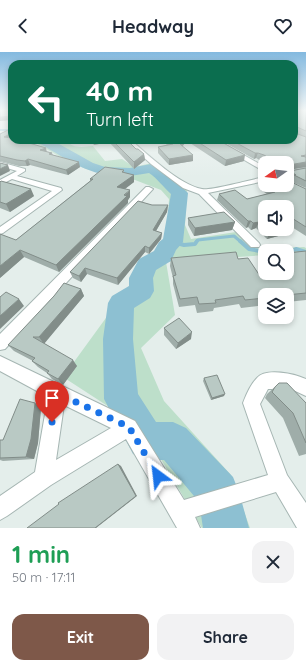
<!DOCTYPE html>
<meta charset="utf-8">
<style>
body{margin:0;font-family:Quicksand,sans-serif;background:#f2f2f3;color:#1f2937;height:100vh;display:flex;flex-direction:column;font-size:15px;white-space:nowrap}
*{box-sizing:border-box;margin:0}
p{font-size:13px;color:#747a83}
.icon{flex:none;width:22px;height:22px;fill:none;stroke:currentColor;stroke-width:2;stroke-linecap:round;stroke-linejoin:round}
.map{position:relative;height:476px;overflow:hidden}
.sheet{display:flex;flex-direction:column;background:#fff;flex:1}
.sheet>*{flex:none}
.hud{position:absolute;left:8px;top:8px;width:290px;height:84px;border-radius:12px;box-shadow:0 2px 6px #0003;background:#0b6e4f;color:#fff;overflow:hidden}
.needle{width:26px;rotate:256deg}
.tools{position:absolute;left:258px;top:104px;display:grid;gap:8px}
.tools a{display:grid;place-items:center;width:36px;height:36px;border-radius:8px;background:#fff;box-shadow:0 2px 6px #0003;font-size:20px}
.pin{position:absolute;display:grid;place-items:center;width:34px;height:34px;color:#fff;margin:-41px -17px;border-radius:50% 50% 50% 0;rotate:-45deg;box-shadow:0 0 4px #0007}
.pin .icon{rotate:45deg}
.me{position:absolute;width:44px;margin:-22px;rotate:330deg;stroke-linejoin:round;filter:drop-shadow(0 0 3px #0008)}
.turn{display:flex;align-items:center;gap:14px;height:84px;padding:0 12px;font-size:18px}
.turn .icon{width:52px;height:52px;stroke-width:2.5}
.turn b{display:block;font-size:28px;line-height:34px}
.round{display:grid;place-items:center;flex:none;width:42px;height:42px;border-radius:12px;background:#f2f2f3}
.head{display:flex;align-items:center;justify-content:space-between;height:68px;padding:0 12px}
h1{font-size:24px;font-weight:700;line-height:30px;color:#1e9e55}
.cta{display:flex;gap:8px;margin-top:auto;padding:8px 12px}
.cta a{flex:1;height:46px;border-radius:12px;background:#7e5849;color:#fff;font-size:16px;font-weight:700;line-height:46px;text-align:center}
.cta a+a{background:#f2f2f3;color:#1f2937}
header{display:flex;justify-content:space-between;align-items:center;height:52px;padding:0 12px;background:#fff;font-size:18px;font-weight:700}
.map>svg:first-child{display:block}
</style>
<header><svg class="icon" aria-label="back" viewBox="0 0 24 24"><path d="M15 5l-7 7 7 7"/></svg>Headway<svg class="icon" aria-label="heart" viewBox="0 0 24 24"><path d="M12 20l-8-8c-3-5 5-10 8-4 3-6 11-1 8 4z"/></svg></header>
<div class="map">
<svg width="306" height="476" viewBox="0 0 306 476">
<rect width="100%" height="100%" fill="#e4eeeb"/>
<path fill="#bddfca" d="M31 88H66C72 97 83 95 93 94L105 109 122 107 134 115 152 111 187 137 185 173 191 187 236 180 259 197 304 195 306 196V205L287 201V199H265V203L166 210 175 263 141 296 164 349 231 423 250 476H202L143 377 63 325 167 182 169 147 161 138 135 128 86 117 60 105Z"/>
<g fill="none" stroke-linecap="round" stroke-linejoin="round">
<path stroke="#8dc0d2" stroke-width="1.5" d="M0 78H12"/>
<path stroke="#8dc0d2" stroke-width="3" d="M196 190 198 188 234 184 241 190"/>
<path stroke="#8dc0d2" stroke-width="4" d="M240 189 249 197 265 200
M173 190 184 193 195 192 197 189
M287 201 296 197 306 200"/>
<path fill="#8dc0d2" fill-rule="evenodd" d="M37 88H52L93 111 105 115 130 116 151 112 156 113 168 120 175 129 188 141 183 190 176 198 171 209 156 218 153 226 154 239 150 246 134 256 133 287 138 342 156 370H173L186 376 233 425 239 440 249 476H203L199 450 164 408H146L133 402 104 347 103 287 108 251 112 244 129 234V226L139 207 154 199 159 190 163 187 171 142C163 135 158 127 149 121 99 131 80 115 39 91Z"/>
<g stroke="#a6b6b3" stroke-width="2">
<path id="street" d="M125 88H131C148 103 180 133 202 137 210 139 253 127 265 125V129L208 141 259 191 260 193 259 195H251L199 142 183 136 151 112Z
M210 88H217L265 115V120Z
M0 110 25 117V119L17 124 61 136 62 138 3 181 0 182V175L52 139 12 127 0 133V128L17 119 0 114Z
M306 116V120L287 124V120Z
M146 135H149L153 137 5 297 0 298V282Z
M0 304 135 369 184 448 268 423 243 351C246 343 251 332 257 326 266 315 295 322 306 327V344L291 337H268L260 352 287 423 306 451V476H297L276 440 195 465 200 476H177L126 387 51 433 7 464 0 468V444L35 420 48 345 0 319ZM64 353 111 376 56 408Z"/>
</g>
<use href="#street" fill="#fff" fill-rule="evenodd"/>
</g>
<path fill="#9fada9" d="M294 59H306V115L288 118 287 121V111H265L256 106 254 107 220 88H294Z
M0 82 12 88H22L23 89 47 100 52 101 53 103 80 115 68 123 30 113 27 114H19L0 109Z
M90 88H127L136 97 144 102 145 108 134 117 109 90 94 93Z
M161 88H218L244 109 225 114 187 89 182 94 193 109 169 113 158 101V95L167 93Z
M306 116V136L292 130V129L288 126 287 128 290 119Z
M124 118V120L134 130 125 137 130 145 128 148V151L59 220 24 205 0 226 16 188 90 129V127Z
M0 130 34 144 10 160 0 156Z
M263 132 306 137V184L287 172V155H265V177H287L286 182 267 187 256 176 251 178 248 175 246 176 217 148 219 142 247 147 267 142 261 138Z
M152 153H168L167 160 156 179 162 181 161 187 149 202 145 200 118 233 87 222 81 230 73 226 70 220Z
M188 166 235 170 232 178 194 184 188 173Z
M306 199V248L287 250V243H265V253L241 256 239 252 214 256 213 259 197 261 195 253 179 255 173 232V226L170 214 171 206 238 207 260 224 287 221V201Z
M81 237 84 244 44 291 77 314 63 333 52 327 47 321 38 315 32 309H33L14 299 8 293Z
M164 276 191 287 176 297 164 283Z
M204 326 224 344 211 348 203 329Z
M279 331 306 351V402L299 404 283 366 265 346 267 342Z
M41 356 38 391 34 407 3 409 0 408V388H3Z"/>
<path fill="#828d89" d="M12 64V68L0 69V65Z
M12 81V86L4 85Z
M93 88H109V90L94 93Z
M183 88H187L180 98V92Z
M46 96 47 101 40 98Z
M255 101H258L256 106 254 107Z
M144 102 145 108 134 117V110Z
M193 103V109L169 113V107Z
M245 103 244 109 225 114 226 108Z
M28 107 30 113 27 114 25 109Z
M79 110 80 115 68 123 66 118Z
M306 110V115L288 118 289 113Z
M8 113 10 119 0 124V117Z
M134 123V130L118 142 117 135Z
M31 137 34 144 10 160 6 152Z
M130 138V145L128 148V151L59 220 56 213Z
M168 153 167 160 153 184V178Z
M248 169H251L248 175 246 176Z
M235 170 232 178 194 184 195 176Z
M259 170 256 176 251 178 253 171Z
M289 175 286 182 267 187 270 180 282 177H287V176Z
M162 181 161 187 149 202V196Z
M145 194V200L118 233 117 226Z
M20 198 24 205 0 226V214Z
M85 216 87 222 81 230 79 224Z
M81 237 84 244 44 292 39 285Z
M19 247 24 254 0 277V264Z
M192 280 191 287 176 297 178 291Z
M73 308 77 314 63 333 58 327Z
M225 342 224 344 211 348 212 346Z
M35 351 41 356 38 391 34 407 26 405Z
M118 412 121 414 137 444 96 476H95Z"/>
<path fill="#b9c9c4" stroke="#828d89" d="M0 59H12V64L0 65Z
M294 59H306V79L297 75 295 76V81L306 85V103L301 104 306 105V110L289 113 288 118H287V111H277L264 103 258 101H255L231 88H294Z
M8 78 12 79V81L4 85 12 86V88H20H19L46 96 40 98 52 101 49 102 79 110 66 118 28 107 25 109 17 108 0 104V82Z
M112 88H127L136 97H138L144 102 134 110Z
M168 88H183L180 92 193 103 169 107 158 95 173 92Z
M195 88H218L245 103 226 108Z
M0 111 8 113 0 117Z
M105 115 124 118 122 120 134 123 117 135 130 138 124 143 127 144 56 213 20 198 0 214V182L16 188 93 127H90Z
M306 116V129L294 123H296L290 119Z
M287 128 306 137V175L287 163V155H274L268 151 272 155H265V175L259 170 253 171 251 169H248L219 142 235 138 247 147 275 140 265 133H287Z
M1 129 31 137 6 152 0 150V130Z
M138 149 152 153H168L153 178 162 181 149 196 145 194 117 226 85 216 79 224 70 220Z
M224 160 235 170 195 176 188 166Z
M267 177H282L270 180Z
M306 199V241L286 243H265V246L245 248 243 244 215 248 216 251 199 252 197 245 180 247 173 224 176 223 171 206 236 200 238 207 248 206 260 224 294 220 287 211V201Z
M64 231 81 237 39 285H33L73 308 58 327 47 321 49 319 32 309 35 306 8 293 54 244Z
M6 240 19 247 0 264V245Z
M179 266 192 280 178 291 164 276Z
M217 323 225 342 212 346 204 326Z
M279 331H287L306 351V391L293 361 272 340 275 335Z
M20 347 35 351 31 387 26 405 0 406V388H3Z
M118 412 136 444 95 476H27L59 452 58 451Z"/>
<linearGradient id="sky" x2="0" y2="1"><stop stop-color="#83b9df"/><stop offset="0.47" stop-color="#f3f7f6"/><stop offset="1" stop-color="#f3f7f6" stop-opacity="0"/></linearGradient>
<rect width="306" height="125" fill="url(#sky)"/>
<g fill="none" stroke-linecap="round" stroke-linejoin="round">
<path stroke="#1a73e8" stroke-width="7" stroke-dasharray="0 12.6" d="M52 370 57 341 129 375 158 424"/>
</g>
</svg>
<div class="tools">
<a><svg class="needle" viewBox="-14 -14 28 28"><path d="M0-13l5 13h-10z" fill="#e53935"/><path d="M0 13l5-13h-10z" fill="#747a83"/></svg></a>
<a><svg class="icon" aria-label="sound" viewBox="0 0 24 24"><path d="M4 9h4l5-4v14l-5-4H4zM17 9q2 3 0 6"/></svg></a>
<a><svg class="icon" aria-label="search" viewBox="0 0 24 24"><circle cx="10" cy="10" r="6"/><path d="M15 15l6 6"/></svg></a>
<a><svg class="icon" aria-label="layers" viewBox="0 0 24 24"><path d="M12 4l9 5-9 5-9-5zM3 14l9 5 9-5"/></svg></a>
</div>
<div class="pin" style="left:52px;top:370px;background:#d93025"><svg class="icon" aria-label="arrive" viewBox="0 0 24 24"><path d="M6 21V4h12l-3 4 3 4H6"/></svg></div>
<svg class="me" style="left:158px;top:424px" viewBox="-20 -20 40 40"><path d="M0-17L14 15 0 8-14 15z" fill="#1a73e8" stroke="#fff" stroke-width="4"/></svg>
<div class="hud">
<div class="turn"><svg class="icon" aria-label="left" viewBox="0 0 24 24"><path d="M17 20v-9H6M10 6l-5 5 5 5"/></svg><div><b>40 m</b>Turn left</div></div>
</div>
</div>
<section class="sheet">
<div class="head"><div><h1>1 min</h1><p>50 m · 17:11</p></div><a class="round"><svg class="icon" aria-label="close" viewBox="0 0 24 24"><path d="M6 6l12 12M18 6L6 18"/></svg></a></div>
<div class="cta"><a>Exit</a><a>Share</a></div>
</section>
